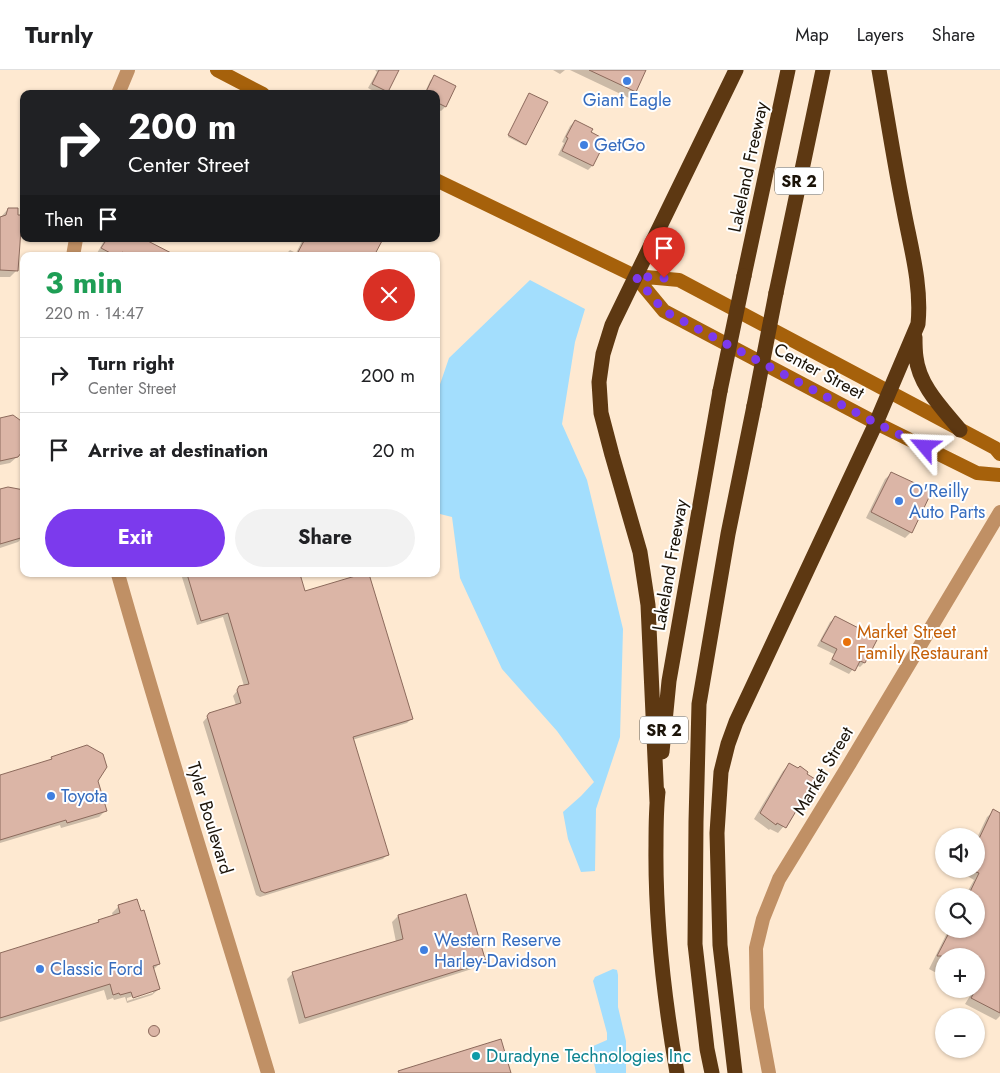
<!DOCTYPE html>
<meta charset="utf-8">
<style>
body{margin:0;font-family:Jost,sans-serif;background:#f2f2f2;color:#202124;height:100vh;display:flex;flex-direction:column;font-size:19px;white-space:nowrap}
*{box-sizing:border-box;margin:0}
p{font-size:16px;color:#757577}
.icon{flex:none;width:28px;height:28px;fill:none;stroke:currentColor;stroke-width:2;stroke-linecap:round;stroke-linejoin:round}
.map{position:relative;flex:1;overflow:hidden}
.details{position:absolute;left:20px;top:182px;width:420px;height:325px;display:flex;flex-direction:column;background:#fff;border-radius:10px;box-shadow:0 1px 4px #0004}
.details>*{flex:none}
.guide{position:absolute;left:20px;top:20px;width:420px;height:152px;border-radius:10px;box-shadow:0 1px 4px #0004;background:#202124;color:#fff;overflow:hidden}
.buttons{position:absolute;left:935px;top:758px;display:grid;gap:10px}
.buttons a{display:grid;place-items:center;width:50px;height:50px;border-radius:50%;background:#fff;box-shadow:0 1px 4px #0004;font-size:25px}
.pin{position:absolute;display:grid;place-items:center;width:42px;height:42px;color:#fff;margin:-51px -21px;border-radius:50% 50% 50% 0;rotate:-45deg;box-shadow:0 0 5px #0007}
.pin .icon{rotate:45deg}
.me{position:absolute;width:55px;margin:-28px;rotate:296deg;stroke-linejoin:round;filter:drop-shadow(0 0 4px #0008)}
.turn{display:flex;align-items:center;gap:18px;height:105px;padding:0 25px;font-size:22px}
.turn .icon{width:65px;height:65px;stroke-width:2.5}
.turn b{display:block;font-size:35px;line-height:42px}
.then{display:flex;align-items:center;height:48px;padding:0 25px;background:#0003;gap:10px;font-size:19px}
.round{display:grid;place-items:center;flex:none;width:52px;height:52px;border-radius:26px;background:#f2f2f2}
.overview{display:flex;align-items:center;justify-content:space-between;height:85px;padding:0 25px}
h1{font-size:30px;font-weight:700;line-height:38px;color:#1e9e55}
.primary-button{display:flex;gap:10px;margin-top:auto;padding:10px 25px}
.primary-button a{flex:1;height:58px;border-radius:30px;background:#7c3aed;color:#fff;font-size:20px;font-weight:700;line-height:58px;text-align:center}
.primary-button a+a{background:#f2f2f2;color:#202124}
ul{padding:0;list-style:none}
li{display:flex;align-items:center;gap:15px;height:75px;padding:0 25px;border-top:1px solid #e0e0e0}
li div{flex:1}
li b{display:block;font-size:19px}
li em{font-style:normal}
header{display:flex;align-items:center;gap:30px;box-sizing:border-box;height:70px;padding:0 25px;background:#fff;border-bottom:1px solid #e0e0e0}
header strong{font-size:24px}
nav{display:flex;gap:28px;margin-inline-start:auto;font-size:18px}
.map>svg:first-child{display:block}
</style>
<header>
<strong>Turnly</strong>
<nav><a>Map</a><a>Layers</a><a>Share</a></nav>
</header>
<div class="map">
<svg width="1000" height="1003" viewBox="0 0 1000 1003">
<rect width="100%" height="100%" fill="#fee9d1"/>
<path fill="#a3defd" d="M530 210 585 239 575 272 562 354 587 410 623 559 620 667 596 739 595 801 581 802 568 769 563 742 581 726 594 712 557 661 502 599 460 508 452 447 436 443V326L449 288Z
M613 899 617 900 618 905V937L626 971V1003H596L591 977 607 970V963L593 911 595 907Z"/>
<path fill="#0003" fill-rule="evenodd" d="M375 0H398L385 24H379L368 18 377 2Z
M553 0H565L560 4Z
M570 0H645L635 22 629 28Z
M434 7 445 37 441 41 436 39V24H424L430 11Z
M528 25 525 74 524 75 508 67Z
M575 51 592 96 588 100 558 85 564 73 562 72 570 56Z
M8 139 16 201 10 207H0V148Z
M105 169H143L174 186H99L96 185Z
M303 169H381L372 186H284L290 180 296 183Z
M0 349 17 387 10 393 0 395Z
M892 403 911 462 905 468 866 448 885 409Z
M0 421 24 466 18 472 0 478Z
M181 504H298L304 523 368 504 412 648 407 653 352 670 387 785 383 789 260 827 256 825 203 652 210 644 236 635 233 626 240 617 244 616 223 547 197 555Z
M835 548 864 593 860 597 856 595 849 604 829 594 834 584 817 576 830 552Z
M52 688 96 711 105 741 99 747 61 758 60 755 0 773V706L49 691Z
M789 695 798 700 788 751 778 763 770 759 769 760 754 749 783 701Z
M994 741 1000 744V946L996 950 965 934 973 921 969 919H976V886H944V907L929 899 949 859H976V826H965L974 810 961 802 962 799H976V770L987 747Z
M118 837 140 842 159 894 153 900 159 919 152 925 127 933 125 927 114 930 113 928 107 930 104 920 0 952V884L94 855 99 851 113 846 112 843ZM153 920V923L127 931V928Z
M398 846 484 891 478 897 299 954 287 909 293 903 396 872 392 852Z
M148.5 962a4.5 4.5 0 1 1 9 0a4.5 4.5 0 1 1-9 0Z"/>
<path fill="#dbb5a6" stroke="#8c6a5c" d="M379 0H399L388 22 372 14Z
M589 0H646L636 22Z
M434 5 456 16 446 37 436 32V24H425Z
M529 23 548 32 526 75 508 65Z
M575 50 593 59 591 62 606 70 593 96 562 81 568 68 566 67Z
M8 138H18V145H22L18 201 0 200V147L6 145Z
M107 169H144L177 186H130L122 182 119 186H116L101 178Z
M305 169H383L374 186H296Z
M13 345 24 353V379L18 387 0 391V348Z
M891 402 932 421 912 463 871 442Z
M8 417 24 420V467L0 474V419Z
M187 504H300L305 521 362 504H369L413 649 353 667 389 785 265 823 261 821 207 646 209 643 241 633 237 620 239 616 249 614 228 543 201 551Z
M835 546 878 568 865 593 860 591 855 601 832 589 837 579 821 571Z
M87 675 103 684 107 697 98 711 107 741 67 753 66 750 0 770V705L52 689 51 687Z
M789 693 798 698 800 696 808 702 807 704 815 709 786 758 777 753 776 755 760 743Z
M993 739 1000 743V943L971 928 976 919V886H937L951 859H976V826H968L979 803 976 802V775Z
M466 824 486 892 305 948 292 902 403 869 398 845Z
M137 829 141 841 144 840 160 894 153 896 160 919 133 928 131 922 120 925 119 923 113 925 110 914 0 948V883L99 852 98 850 120 843 118 835Z
M148.5 961a5.5 5.5 0 1 1 11 0a5.5 5.5 0 1 1-11 0Z
M501 969 511 1003H399L398 1001Z"/>
<g fill="none" stroke-linecap="round" stroke-linejoin="round">
<path stroke="#c09065" stroke-width="14" d="M118 24 128 0
M73 186 76 169
M118 504C165 671 218 836 268 1003
M769 1003 757 938 756 878 763 849 779 809 850 693 1000 442"/>
<path stroke="#a6610b" stroke-width="14" d="M217 0 263 24
M436 110 635 206 679 210 995 378 1000 384
M635 206 664 241 876 353 977 403 1000 405"/>
<path stroke="#5d3812" stroke-width="15" d="M744 206 788 0
M776 223 823 0
M915 267C915 274 915 281 916 287 919 316 943 339 960 360
M662 682 669 611 720 321
M658 722C656 740 656 758 656 775 655 852 664 928 677 1003
M657 732 648 535 640 482 612 385 601 343 599 312 603 284 612 255 736 0
M712 1003 707 979 695 874 696 752 699 634 728 464 754 336
M735 1003 720 875 717 763 721 702 728 674 736 652 876 353 918 254C922 214 910 175 903 136 894 91 887 45 879 0"/>
<path stroke="#5d3812" stroke-width="15" d="M720 321 744 206
M754 336 776 223"/>
</g>
<g fill="none" stroke-linecap="round" stroke-linejoin="round">
<path stroke="#7c3aed" stroke-width="9" stroke-dasharray="0 16.2" d="M664 208 635 206 664 241 876 353 925 377"/>
</g>
<g fill="#3f7fe0" stroke="#fff" stroke-width="2">
<circle cx="627" cy="11" r="5"/>
<circle cx="584" cy="75" r="5"/>
<circle cx="899" cy="431" r="5"/>
<circle cx="51" cy="726" r="5"/>
<circle cx="424" cy="880" r="5"/>
<circle cx="40" cy="899" r="5"/>
</g>
<circle fill="#e8710a" stroke="#fff" stroke-width="2" cx="847" cy="572" r="5"/>
<circle fill="#0f9aa8" stroke="#fff" stroke-width="2" cx="476" cy="986" r="5"/>
<g text-anchor="middle" stroke-width="4" stroke-linejoin="round" paint-order="stroke">
<g fill="#fff" stroke="#5f5a52" stroke-width="1">
<rect x="775" y="97.5" width="48" height="27" rx="4"/>
<rect x="640" y="646.5" width="48" height="27" rx="4"/>
</g>
<g font-size="16" font-weight="bold" fill="#1b1308">
<text x="799" y="117">SR 2</text>
<text x="664" y="666">SR 2</text>
</g>
<g font-size="18" fill="#366cbe" stroke="#fff" text-anchor="start">
<text x="627" y="36" text-anchor="middle">Giant Eagle</text>
<text x="594" y="81">GetGo</text>
<text x="909" y="427">O'Reilly<tspan x="909" dy="21">Auto Parts</tspan></text>
<text x="61" y="732">Toyota</text>
<text x="434" y="876">Western Reserve<tspan x="434" dy="21">Harley-Davidson</tspan></text>
<text x="50" y="905">Classic Ford</text>
</g>
<g font-size="18" fill="#1b1308" stroke="#fff">
<text transform="translate(748 97) rotate(-78)" y="6">Lakeland Freeway</text>
<text transform="translate(819 301) rotate(28)" y="6">Center Street</text>
<text transform="translate(670 495) rotate(-80)" y="6">Lakeland Freeway</text>
<text transform="translate(823 701) rotate(-59)" y="6">Market Street</text>
<text transform="translate(210 748) rotate(73)" y="6">Tyler Boulevard</text>
</g>
<g font-size="18" fill="#c56008" stroke="#fff" text-anchor="start">
<text x="857" y="568">Market Street<tspan x="857" dy="21">Family Restaurant</tspan></text>
</g>
<g font-size="18" fill="#0d838f" stroke="#fff" text-anchor="start">
<text x="486" y="992">Duradyne Technologies Inc</text>
</g>
</g>
</svg>
<div class="buttons">
<a><svg class="icon" aria-label="sound" viewBox="0 0 24 24"><path d="M4 9h4l5-4v14l-5-4H4zM17 9q2 3 0 6"/></svg></a>
<a><svg class="icon" aria-label="search" viewBox="0 0 24 24"><circle cx="10" cy="10" r="6"/><path d="M15 15l6 6"/></svg></a>
<a>+</a>
<a>−</a>
</div>
<div class="pin" style="left:664px;top:208px;background:#d93025"><svg class="icon" aria-label="arrive" viewBox="0 0 24 24"><path d="M6 21V4h12l-3 4 3 4H6"/></svg></div>
<svg class="me" style="left:925px;top:377px" viewBox="-20 -20 40 40"><path d="M0-17L14 15 0 8-14 15z" fill="#7c3aed" stroke="#fff" stroke-width="4"/></svg>
<div class="guide">
<div class="turn"><svg class="icon" aria-label="right" viewBox="0 0 24 24"><path d="M7 20v-9h11M14 6l5 5-5 5"/></svg><div><b>200 m</b>Center Street</div></div>
<div class="then">Then<svg class="icon" aria-label="arrive" viewBox="0 0 24 24"><path d="M6 21V4h12l-3 4 3 4H6"/></svg></div>
</div>
<section class="details">
<div class="overview"><div><h1>3 min</h1><p>220 m · 14:47</p></div><a class="round" style="background:#d93025;color:#fff"><svg class="icon" aria-label="close" viewBox="0 0 24 24"><path d="M6 6l12 12M18 6L6 18"/></svg></a></div>
<ul>
<li><svg class="icon" aria-label="right" viewBox="0 0 24 24"><path d="M7 20v-9h11M14 6l5 5-5 5"/></svg><div><b>Turn right</b><p>Center Street</p></div><em>200 m</em></li>
<li><svg class="icon" aria-label="arrive" viewBox="0 0 24 24"><path d="M6 21V4h12l-3 4 3 4H6"/></svg><div><b>Arrive at destination</b></div><em>20 m</em></li>
</ul>
<div class="primary-button"><a>Exit</a><a>Share</a></div>
</section>
</div>
